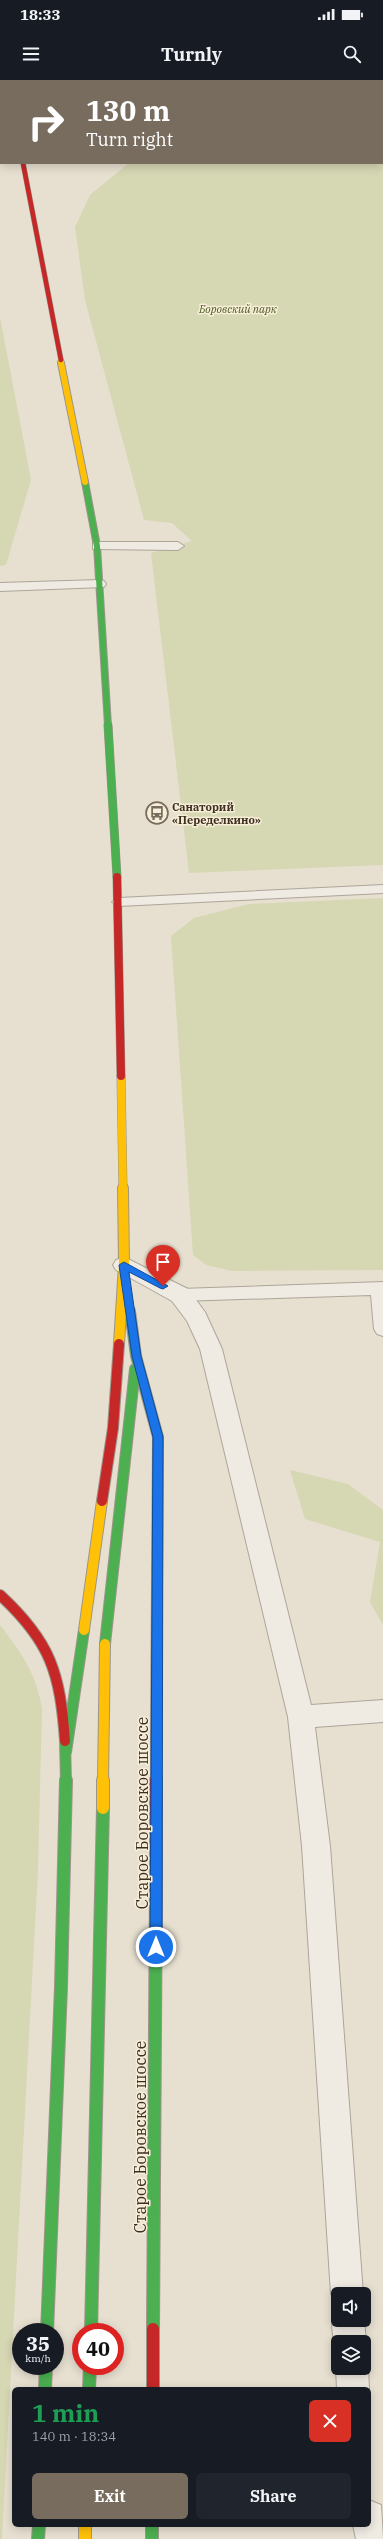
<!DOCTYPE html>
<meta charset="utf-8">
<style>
body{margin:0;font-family:"IBM Plex Serif",serif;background:#20242c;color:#f1f3f6;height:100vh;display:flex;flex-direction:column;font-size:15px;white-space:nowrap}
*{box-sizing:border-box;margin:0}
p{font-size:13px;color:#9ea1a6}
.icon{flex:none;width:22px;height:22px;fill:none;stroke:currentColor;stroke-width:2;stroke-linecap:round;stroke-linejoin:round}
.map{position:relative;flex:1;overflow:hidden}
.details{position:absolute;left:12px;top:2307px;width:359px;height:140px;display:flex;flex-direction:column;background:#171b24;border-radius:6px;box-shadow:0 2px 10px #0003}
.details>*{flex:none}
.top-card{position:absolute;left:0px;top:0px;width:383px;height:84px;box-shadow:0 2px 10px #0003;background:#786c5e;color:#fff;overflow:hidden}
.tools{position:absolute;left:331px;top:2207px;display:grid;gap:8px}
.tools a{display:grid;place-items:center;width:40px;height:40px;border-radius:6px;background:#171b24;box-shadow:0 2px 10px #0003;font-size:20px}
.speed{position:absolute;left:12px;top:2243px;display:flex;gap:8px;font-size:20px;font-weight:700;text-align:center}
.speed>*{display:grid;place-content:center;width:52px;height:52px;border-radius:50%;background:#171b24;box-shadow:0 2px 10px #0003;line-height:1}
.speed small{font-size:10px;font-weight:400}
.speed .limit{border:6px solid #d22;background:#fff;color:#111}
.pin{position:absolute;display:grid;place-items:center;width:34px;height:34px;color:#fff;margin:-41px -17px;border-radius:50% 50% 50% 0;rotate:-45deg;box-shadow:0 0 4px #0007}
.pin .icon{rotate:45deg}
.me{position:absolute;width:44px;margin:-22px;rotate:0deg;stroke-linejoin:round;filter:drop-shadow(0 0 3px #0008)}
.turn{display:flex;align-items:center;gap:14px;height:84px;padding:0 20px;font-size:18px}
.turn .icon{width:52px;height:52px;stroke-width:2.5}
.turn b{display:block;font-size:28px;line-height:34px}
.round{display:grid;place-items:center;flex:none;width:42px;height:42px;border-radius:6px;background:#20242c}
.overview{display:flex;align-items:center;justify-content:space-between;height:68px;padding:0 20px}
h1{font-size:24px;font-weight:800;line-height:30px;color:#1e9e55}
.primary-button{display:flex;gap:8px;margin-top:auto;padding:8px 20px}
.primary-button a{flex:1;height:46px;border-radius:6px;background:#786c5e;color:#fff;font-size:16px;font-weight:800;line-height:46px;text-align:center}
.primary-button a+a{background:#20242c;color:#f1f3f6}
.status{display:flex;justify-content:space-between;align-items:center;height:28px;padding:0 20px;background:#171b24;direction:ltr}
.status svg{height:11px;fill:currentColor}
header{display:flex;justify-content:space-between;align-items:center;height:52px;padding:0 20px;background:#171b24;font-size:18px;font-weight:800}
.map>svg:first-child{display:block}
</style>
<div class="status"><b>18:33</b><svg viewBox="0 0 49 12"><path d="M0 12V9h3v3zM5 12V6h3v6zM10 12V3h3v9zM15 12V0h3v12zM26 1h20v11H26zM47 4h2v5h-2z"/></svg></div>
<header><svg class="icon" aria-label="menu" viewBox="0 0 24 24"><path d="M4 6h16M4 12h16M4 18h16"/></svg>Turnly<svg class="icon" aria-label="search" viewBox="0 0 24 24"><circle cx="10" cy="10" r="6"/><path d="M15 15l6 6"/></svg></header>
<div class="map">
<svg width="383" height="2459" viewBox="0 0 383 2459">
<rect width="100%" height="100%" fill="#e7e0d1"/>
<path fill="#d6d7b3" d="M194 0H383V785L189 793 151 473 192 461 172 443 144 440 85 220 75 147 90 115 129 83H382V1Z
M0 237 31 400 6 485 0 486Z
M383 818V1190L232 1191 206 1185 193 1175 171 856 194 838 249 824Z
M290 1390 348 1404 383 1430V1545L370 1522 380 1462 305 1439Z
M0 1545C22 1574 36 1593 42 1629L38 1789 2 2459H0Z"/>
<path fill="#cbbfb2" stroke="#8e867d" d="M66 0H165V1H66Z"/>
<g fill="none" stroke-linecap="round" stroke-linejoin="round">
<g stroke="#ada599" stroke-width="2">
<path id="lane" d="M0 54H1V60H0Z
M97 462H178L184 466 178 470 93 469V463Z
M100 500 104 501 106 504 104 507 0 511V503Z
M383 805V813L119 826 112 822 119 818Z
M383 1202V1256L377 1254 374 1249 371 1215 180 1221 174 1220 171 1215 174 1210 180 1209Z"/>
</g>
<g stroke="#ada599" stroke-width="2">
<path id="street" d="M124 1177 188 1209 205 1232 222 1269 311 1625 383 1620V1642L315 1647 330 1766 363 2214H338V2226L331 2214 302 1766 288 1637 200 1269 187 1241 172 1221 116 1190 113 1185 116 1180Z
M338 2228V2240H364L366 2262 364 2267V2262H338V2272C333 2259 328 2240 338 2228Z
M364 2278 368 2288 369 2309V2310L337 2309 336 2288 338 2283V2288H364Z
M369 2420 381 2425 383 2459H356L353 2445H369Z"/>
</g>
<g stroke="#9c958a" stroke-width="8">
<path id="fast-far3" d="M85 402 97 466 108 646"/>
</g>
<g stroke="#9c958a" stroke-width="9">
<path id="fast-far2" d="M108 645 117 797"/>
</g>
<g stroke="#9c958a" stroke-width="12">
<path id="fast-far1" d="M130 1231 136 1276 158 1357 156 1652
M105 1564 135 1289
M65 1661 66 1701
M66 1672 84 1550"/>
</g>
<g stroke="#9c958a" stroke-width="14">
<path id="fast" d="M153 2249 156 1803
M47 2252 61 1907 66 1700
M91 2252 103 1728
M45 2309 46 2286
M89 2309 90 2286
M152 2445V2459
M38 2459 39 2445"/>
</g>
<g stroke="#9c958a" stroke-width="5.5">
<path id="slow-far4" d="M61 280 62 284"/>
</g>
<g stroke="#9c958a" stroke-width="8">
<path id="slow-far3" d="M61 283 85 402"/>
</g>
<g stroke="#9c958a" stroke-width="9">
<path id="slow-far2" d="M121 996 123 1109"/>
</g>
<g stroke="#9c958a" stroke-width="12">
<path id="slow-far1" d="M119 1264 124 1185 123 1108
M84 1550 102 1421
M103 1701 105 1564"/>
</g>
<g stroke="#9c958a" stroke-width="14">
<path id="slow" d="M103 1728V1700
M85 2445V2459"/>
</g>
<g stroke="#9c958a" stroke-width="5.5">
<path id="jam-far3" d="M23 83 61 280"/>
</g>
<g stroke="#9c958a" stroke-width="9">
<path id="jam-far2" d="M117 797 121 996"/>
</g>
<g stroke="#9c958a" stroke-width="12">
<path id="jam-far1" d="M102 1421 113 1348 119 1264
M0 1515C51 1562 60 1593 65 1661
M156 1652V1701"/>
</g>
<g stroke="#9c958a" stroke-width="14">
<path id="jam" d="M156 1700V1803
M153 2249V2309"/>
</g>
<use href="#lane" fill="#efebe3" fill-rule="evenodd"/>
<use href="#street" fill="#efebe3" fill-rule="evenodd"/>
<use href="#fast-far3" stroke="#4caf50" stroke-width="6"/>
<use href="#fast-far2" stroke="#4caf50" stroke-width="8"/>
<use href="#fast-far1" stroke="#4caf50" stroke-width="10"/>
<use href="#fast" stroke="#4caf50" stroke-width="12"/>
<use href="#slow-far4" stroke="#ffc107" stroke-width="4.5"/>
<use href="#slow-far3" stroke="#ffc107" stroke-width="6"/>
<use href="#slow-far2" stroke="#ffc107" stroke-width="8"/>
<use href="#slow-far1" stroke="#ffc107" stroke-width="10"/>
<use href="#slow" stroke="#ffc107" stroke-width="12"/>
<use href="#jam-far3" stroke="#c62828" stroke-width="4.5"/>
<use href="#jam-far2" stroke="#c62828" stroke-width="8"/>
<use href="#jam-far1" stroke="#c62828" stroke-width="10"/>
<use href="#jam" stroke="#c62828" stroke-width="12"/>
</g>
<path fill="#1a73e8" stroke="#114b97" d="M124 1182 168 1206 163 1209 160 1208 129 1192 141 1276 163 1357 162 1867 156 1872 150 1867 153 1357 132 1276 119 1185Z"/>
<defs>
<g id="bus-ring" transform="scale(1.15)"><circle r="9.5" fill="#f7eed8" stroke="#786c5e" stroke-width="1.5"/><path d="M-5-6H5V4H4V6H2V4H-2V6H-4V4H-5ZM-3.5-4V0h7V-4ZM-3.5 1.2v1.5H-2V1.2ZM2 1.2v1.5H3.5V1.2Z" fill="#786c5e"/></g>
</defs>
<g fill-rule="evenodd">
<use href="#bus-ring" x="157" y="733"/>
</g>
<g text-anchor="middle" stroke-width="3" stroke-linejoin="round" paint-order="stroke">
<g font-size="11" font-style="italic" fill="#4d5a26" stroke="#f7eed8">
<text x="238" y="233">Боровский парк</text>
</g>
<g font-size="11" font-weight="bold" fill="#3d2e20" stroke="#f7eed8" text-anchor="start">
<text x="172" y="731">Санаторий<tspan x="172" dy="13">«Переделкино»</tspan></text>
</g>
<g font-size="16" fill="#3d2e20" stroke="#f7eed8">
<text transform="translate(142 1733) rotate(-90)" y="6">Старое Боровское шоссе</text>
<text transform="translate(140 2057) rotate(-90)" y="6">Старое Боровское шоссе</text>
</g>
</g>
</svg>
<div class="tools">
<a><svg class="icon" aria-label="sound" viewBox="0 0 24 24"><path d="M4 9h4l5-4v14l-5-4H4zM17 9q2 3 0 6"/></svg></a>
<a><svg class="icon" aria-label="layers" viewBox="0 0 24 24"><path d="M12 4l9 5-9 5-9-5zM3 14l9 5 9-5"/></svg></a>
</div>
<div class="speed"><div>35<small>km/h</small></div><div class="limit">40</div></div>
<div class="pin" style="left:163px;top:1206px;background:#d93025"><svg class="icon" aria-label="arrive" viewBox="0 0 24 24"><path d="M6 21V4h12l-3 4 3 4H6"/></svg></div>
<svg class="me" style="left:156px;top:1867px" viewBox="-20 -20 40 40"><circle r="17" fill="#1a73e8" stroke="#fff" stroke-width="3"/><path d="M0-11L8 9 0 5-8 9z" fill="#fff"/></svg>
<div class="top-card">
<div class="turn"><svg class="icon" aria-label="right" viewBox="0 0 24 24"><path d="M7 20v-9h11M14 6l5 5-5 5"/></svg><div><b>130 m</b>Turn right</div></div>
</div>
<section class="details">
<div class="overview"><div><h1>1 min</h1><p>140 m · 18:34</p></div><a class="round" style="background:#d93025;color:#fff"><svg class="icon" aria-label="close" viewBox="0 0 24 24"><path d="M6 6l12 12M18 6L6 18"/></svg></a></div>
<div class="primary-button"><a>Exit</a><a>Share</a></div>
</section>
</div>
